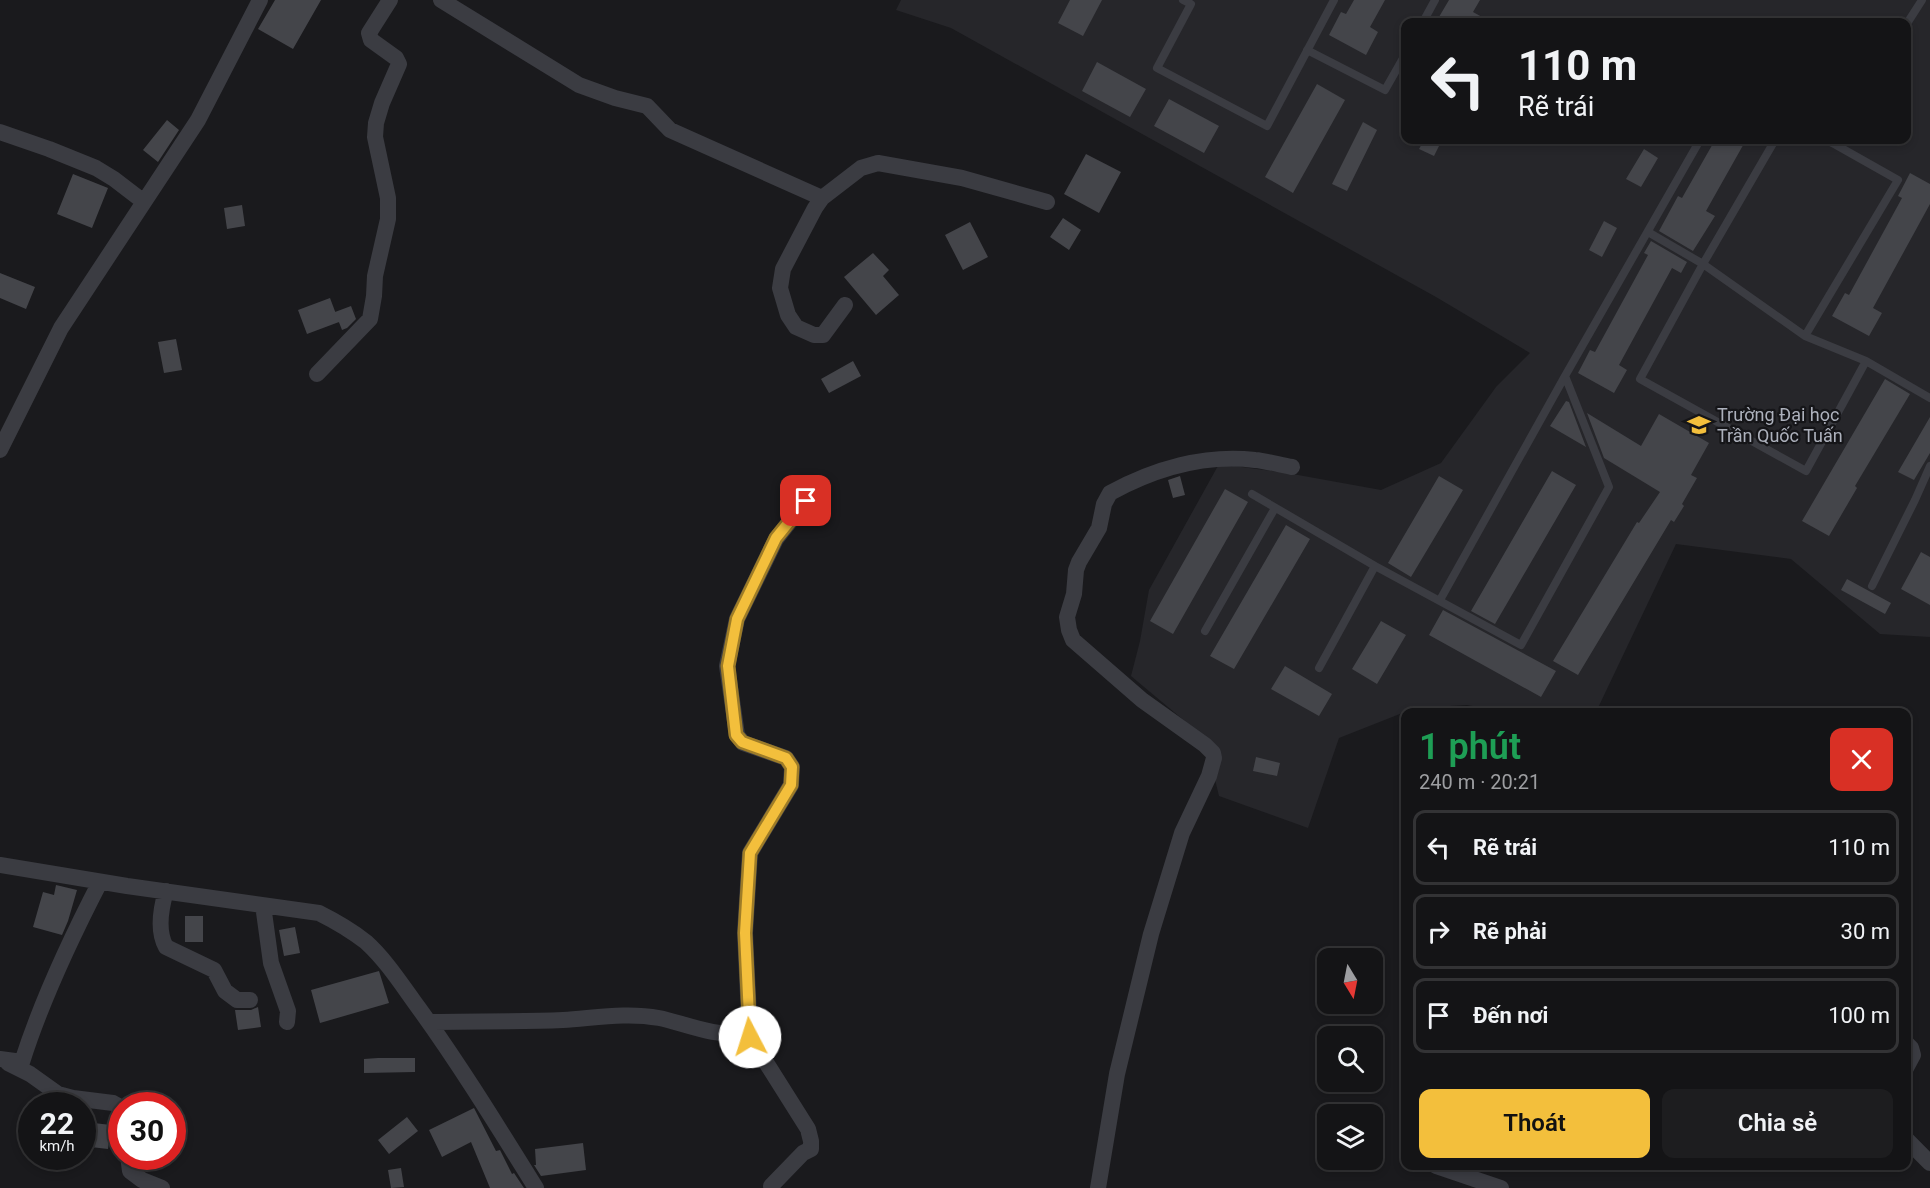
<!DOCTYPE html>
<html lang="vi">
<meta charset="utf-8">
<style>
body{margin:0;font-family:Roboto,sans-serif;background:#1d1d1f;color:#f1f3f6;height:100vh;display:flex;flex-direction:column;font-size:22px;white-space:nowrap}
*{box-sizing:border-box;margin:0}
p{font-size:20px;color:#9d9ea1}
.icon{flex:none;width:33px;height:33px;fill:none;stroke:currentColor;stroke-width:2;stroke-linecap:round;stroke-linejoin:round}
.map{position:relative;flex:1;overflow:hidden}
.details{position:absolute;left:1401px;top:708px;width:510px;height:462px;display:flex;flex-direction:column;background:#141416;border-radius:12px;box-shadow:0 3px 9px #0003,0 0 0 2px #333335}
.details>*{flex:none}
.hud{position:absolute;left:1401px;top:18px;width:510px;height:126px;border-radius:12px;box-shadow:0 3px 9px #0003,0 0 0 2px #333335;background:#141416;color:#f1f3f6;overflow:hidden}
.needle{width:39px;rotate:170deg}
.buttons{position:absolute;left:1317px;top:948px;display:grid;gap:12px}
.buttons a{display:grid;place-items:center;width:66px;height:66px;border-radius:12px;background:#141416;box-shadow:0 3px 9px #0003,0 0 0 2px #333335;font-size:30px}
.speed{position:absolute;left:18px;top:1092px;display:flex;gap:12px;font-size:30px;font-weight:700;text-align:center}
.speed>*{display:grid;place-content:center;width:78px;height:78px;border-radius:50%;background:#141416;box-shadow:0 3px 9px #0003,0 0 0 2px #333335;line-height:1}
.speed small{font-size:15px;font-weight:400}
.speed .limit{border:9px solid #d22;background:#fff;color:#111}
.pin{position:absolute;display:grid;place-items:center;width:51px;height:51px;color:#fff;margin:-26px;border-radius:12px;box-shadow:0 3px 9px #0006}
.me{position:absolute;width:66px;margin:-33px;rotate:355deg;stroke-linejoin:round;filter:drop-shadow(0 0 4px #0008)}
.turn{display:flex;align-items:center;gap:21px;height:126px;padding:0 18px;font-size:27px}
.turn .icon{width:78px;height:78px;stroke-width:2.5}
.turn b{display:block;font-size:42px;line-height:51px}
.round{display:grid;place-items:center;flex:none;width:63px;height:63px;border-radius:12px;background:#1d1d1f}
.head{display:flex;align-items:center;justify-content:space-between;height:102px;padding:0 18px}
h1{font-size:36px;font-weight:600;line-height:45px;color:#1e9e55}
.action{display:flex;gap:12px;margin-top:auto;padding:12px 18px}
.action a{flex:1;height:69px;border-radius:12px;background:#f3bf3c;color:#111;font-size:24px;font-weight:600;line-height:69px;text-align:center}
.action a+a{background:#1d1d1f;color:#f1f3f6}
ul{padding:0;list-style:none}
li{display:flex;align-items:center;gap:18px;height:75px;margin:0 12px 9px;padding:0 6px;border:3px solid #333335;border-radius:12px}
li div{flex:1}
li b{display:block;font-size:22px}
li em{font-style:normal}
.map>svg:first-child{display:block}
</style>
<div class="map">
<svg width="1930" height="1188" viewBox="0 0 1930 1188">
<rect width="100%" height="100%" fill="#1a1a1d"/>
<path fill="#26262a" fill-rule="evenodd" d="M901 0H1930V637L1880 634 1791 559 1676 544 1596 712H1505L1467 705 1415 708 1339 738 1308 828 1219 796 1205 738 1131 676 1140 641 1149 590 1219 464 1287 473 1381 490 1441 463 1496 387 1530 353 1436 297 951 28 896 10ZM1406 22H1906V140H1406Z"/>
<path fill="#44454a" d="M275 0H321L293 49 258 29Z
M1070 0H1102L1083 36 1058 23Z
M1354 0H1385L1370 27 1378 32 1366 55 1329 35 1341 12 1346 14Z
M1449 0H1480L1473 12 1491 22H1436Z
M1097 62 1146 89 1130 117 1082 91Z
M1317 84 1345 100 1293 193 1265 177Z
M1169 99 1219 126 1204 153 1154 126Z
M167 120 179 130 158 162 143 150Z
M1363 122 1377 130 1347 191 1332 184Z
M1424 140H1442L1434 156 1419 149Z
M1715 140H1746L1706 211 1715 216 1693 251 1659 231 1678 196 1682 198Z
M1644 149 1658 158 1641 187 1626 179Z
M1086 154 1121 172 1099 213 1064 194Z
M1910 173 1930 184V204L1873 308 1882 313 1869 336 1832 316 1845 293 1849 295 1902 198 1898 196Z
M73 174 108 188 92 228 57 214Z
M242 205 245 226 227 229 224 208Z
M1063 218 1081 230 1069 250 1050 237Z
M1604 221 1617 228 1602 257 1589 250Z
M970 222 988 257 963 270 945 235Z
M1651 241 1687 262 1681 273 1672 268 1619 365 1627 370 1614 393 1578 373 1590 350 1595 352 1648 255 1644 253Z
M873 253 889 270 883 276 899 295 876 315 844 277Z
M0 273 35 287 26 309 0 298Z
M330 298 339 322 307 334 298 310Z
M351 306 356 319 347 328 342 330 335 312Z
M176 339 182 370 164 373 158 342Z
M853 361 861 376 829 393 821 379Z
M1885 379 1910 394 1855 486 1857 488 1829 536 1802 521Z
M1566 401 1569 402 1586 447 1550 426Z
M1587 413 1641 446 1659 414 1709 443 1691 475 1697 478 1682 504 1684 506 1674 522 1671 520 1578 675 1553 661 1637 522 1639 523 1660 492 1604 458Z
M1930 417V453L1914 480 1898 472Z
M1552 471 1576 485 1495 624 1471 611Z
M1180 476 1185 495 1173 498 1168 480Z
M1439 476 1463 490 1411 577 1388 563Z
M1225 489 1248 502 1173 634 1150 621Z
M1286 525 1310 539 1234 669 1210 656Z
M1921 552 1930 557V605L1901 589Z
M1847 579 1891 603 1885 614 1841 590Z
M1443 610 1556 671 1541 697 1429 635Z
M1381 621 1406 635 1377 684 1352 669Z
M1285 666 1332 694 1319 716 1271 689Z
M1256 757 1280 763 1277 776 1253 771Z
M56 885 77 890 68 921 62 935 33 927 43 892 54 895Z
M185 916H203V942H185Z
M295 927 300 953 284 956 279 930Z
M379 971 389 1003 320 1023 311 990Z
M258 1007 261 1027 238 1030 235 1010H251Z
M378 1058H415V1072L364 1073V1059Z
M474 1108 496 1151 500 1150 512 1174 514 1173 524 1188H490L471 1142 442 1157 429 1130Z
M407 1117 418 1131 389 1154 378 1140Z
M85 1122 111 1125 108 1149 82 1146Z
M583 1143 586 1170 541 1176 534 1165H536L535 1149Z
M401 1168 404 1187 391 1188 388 1170Z"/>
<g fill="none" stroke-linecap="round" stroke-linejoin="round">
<path stroke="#3b3c42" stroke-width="8" d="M1183 0 1191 4 1157 68 1267 126 1334 0
M1423 22 1435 0
M1906 25 1922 0
M1307 50 1385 90 1406 53
M1826 140 1836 145 1839 140
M1648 232 1703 264 1805 336 1866 361 1806 471 1640 379 1703 264 1775 140
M1805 336 1898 180 1836 145
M1866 361 1930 398
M1252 494 1375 566 1521 645 1609 487 1565 376 1700 140
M1872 586 1915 500 1930 466
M1440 600 1565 376
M1205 631 1275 508
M1319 668 1375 566"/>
<path stroke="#3b3c42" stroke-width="16" d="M441 0 579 85 615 98 647 106 670 130 822 198
M0 132 49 149 96 168 114 179 144 202
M845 305 823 335H814L796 327 788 315 780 288 783 269 815 208 822 198 861 168 878 163 962 178 1047 202
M317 374 370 319 374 296 375 276 388 219V198L375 137 376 123 382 103 399 64 396 58 371 40 369 33 390 0
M0 450 61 328 198 120 260 0
M0 865 127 886 319 913C335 921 352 931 366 942 386 960 402 985 418 1007 460 1065 498 1127 536 1188
M166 891C161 908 157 931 166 947L214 970 225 991 237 1000H250
M263 905 271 963 288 1011 287 1022
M429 1022C473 1021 518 1022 563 1020 595 1018 627 1012 659 1018 681 1022 718 1039 740 1031L750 1037 808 1129 811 1141V1149L803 1153 771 1186
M750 1037 745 933 750 853 791 785 792 767 786 758 743 743 737 735 727 666 737 619 776 539 806 501
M1906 1043 1911 1048 1913 1055 1906 1068
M0 1059 22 1062C42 999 70 940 100 882
M8 1063 30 1074 58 1094 73 1098 113 1103 122 1108
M1906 1139 1930 1163
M128 1156 130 1171 142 1180 162 1188
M1436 1166 1501 1188
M1098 1188 1117 1074 1151 934 1182 833 1209 776 1214 758 1213 753 1205 745 1142 700 1073 640 1069 630 1067 617 1074 594 1076 570 1079 562 1099 528 1104 504 1110 493C1154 469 1205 454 1255 460 1267 461 1280 465 1292 467"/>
</g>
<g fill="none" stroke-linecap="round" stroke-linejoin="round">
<g stroke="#9e7c27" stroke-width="15">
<path id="route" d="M750 1037 745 933 750 853 791 785 792 767 786 758 742 742 736 735 728 666 737 619 776 538 806 501"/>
</g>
<use href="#route" stroke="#f3bf3c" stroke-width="10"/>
</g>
<defs>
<g id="university-bare" transform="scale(1.8)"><path d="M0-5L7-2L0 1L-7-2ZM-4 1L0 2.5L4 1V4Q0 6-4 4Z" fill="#f3bf3c" stroke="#151518" stroke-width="2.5" paint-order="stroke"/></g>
</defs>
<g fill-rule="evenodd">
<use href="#university-bare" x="1699" y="425"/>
</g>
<g text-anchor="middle" stroke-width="4.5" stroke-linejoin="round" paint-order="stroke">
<g font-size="18" fill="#adb1bc" stroke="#151518" text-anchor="start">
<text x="1717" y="421">Trường Đại học<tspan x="1717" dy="21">Trần Quốc Tuấn</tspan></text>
</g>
</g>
</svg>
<div class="buttons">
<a><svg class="needle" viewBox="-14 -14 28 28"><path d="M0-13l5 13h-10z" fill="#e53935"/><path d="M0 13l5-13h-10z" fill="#9d9ea1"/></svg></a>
<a><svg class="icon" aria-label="search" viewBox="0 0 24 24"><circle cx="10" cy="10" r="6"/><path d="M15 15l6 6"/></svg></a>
<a><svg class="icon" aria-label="layers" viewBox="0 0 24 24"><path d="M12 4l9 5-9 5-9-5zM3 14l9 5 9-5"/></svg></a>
</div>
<div class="speed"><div>22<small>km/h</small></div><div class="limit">30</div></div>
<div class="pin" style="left:806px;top:501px;background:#d93025"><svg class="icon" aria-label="arrive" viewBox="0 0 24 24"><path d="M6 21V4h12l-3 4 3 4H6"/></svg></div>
<svg class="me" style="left:750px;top:1037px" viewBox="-20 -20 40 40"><circle r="19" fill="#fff"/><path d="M0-13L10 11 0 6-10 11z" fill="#f3bf3c"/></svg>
<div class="hud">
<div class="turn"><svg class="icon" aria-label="left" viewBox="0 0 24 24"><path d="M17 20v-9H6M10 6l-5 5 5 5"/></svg><div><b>110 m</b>Rẽ trái</div></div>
</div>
<section class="details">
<div class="head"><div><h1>1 phút</h1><p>240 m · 20:21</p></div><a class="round" style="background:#d93025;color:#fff"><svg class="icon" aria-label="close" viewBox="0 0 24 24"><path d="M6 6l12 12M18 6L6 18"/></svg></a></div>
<ul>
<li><svg class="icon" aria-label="left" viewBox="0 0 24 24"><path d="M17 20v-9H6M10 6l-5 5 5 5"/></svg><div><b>Rẽ trái</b></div><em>110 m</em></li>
<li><svg class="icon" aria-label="right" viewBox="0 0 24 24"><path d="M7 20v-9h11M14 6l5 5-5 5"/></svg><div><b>Rẽ phải</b></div><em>30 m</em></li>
<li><svg class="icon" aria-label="arrive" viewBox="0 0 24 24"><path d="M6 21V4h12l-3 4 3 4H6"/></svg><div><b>Đến nơi</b></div><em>100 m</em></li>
</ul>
<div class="action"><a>Thoát</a><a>Chia sẻ</a></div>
</section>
</div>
